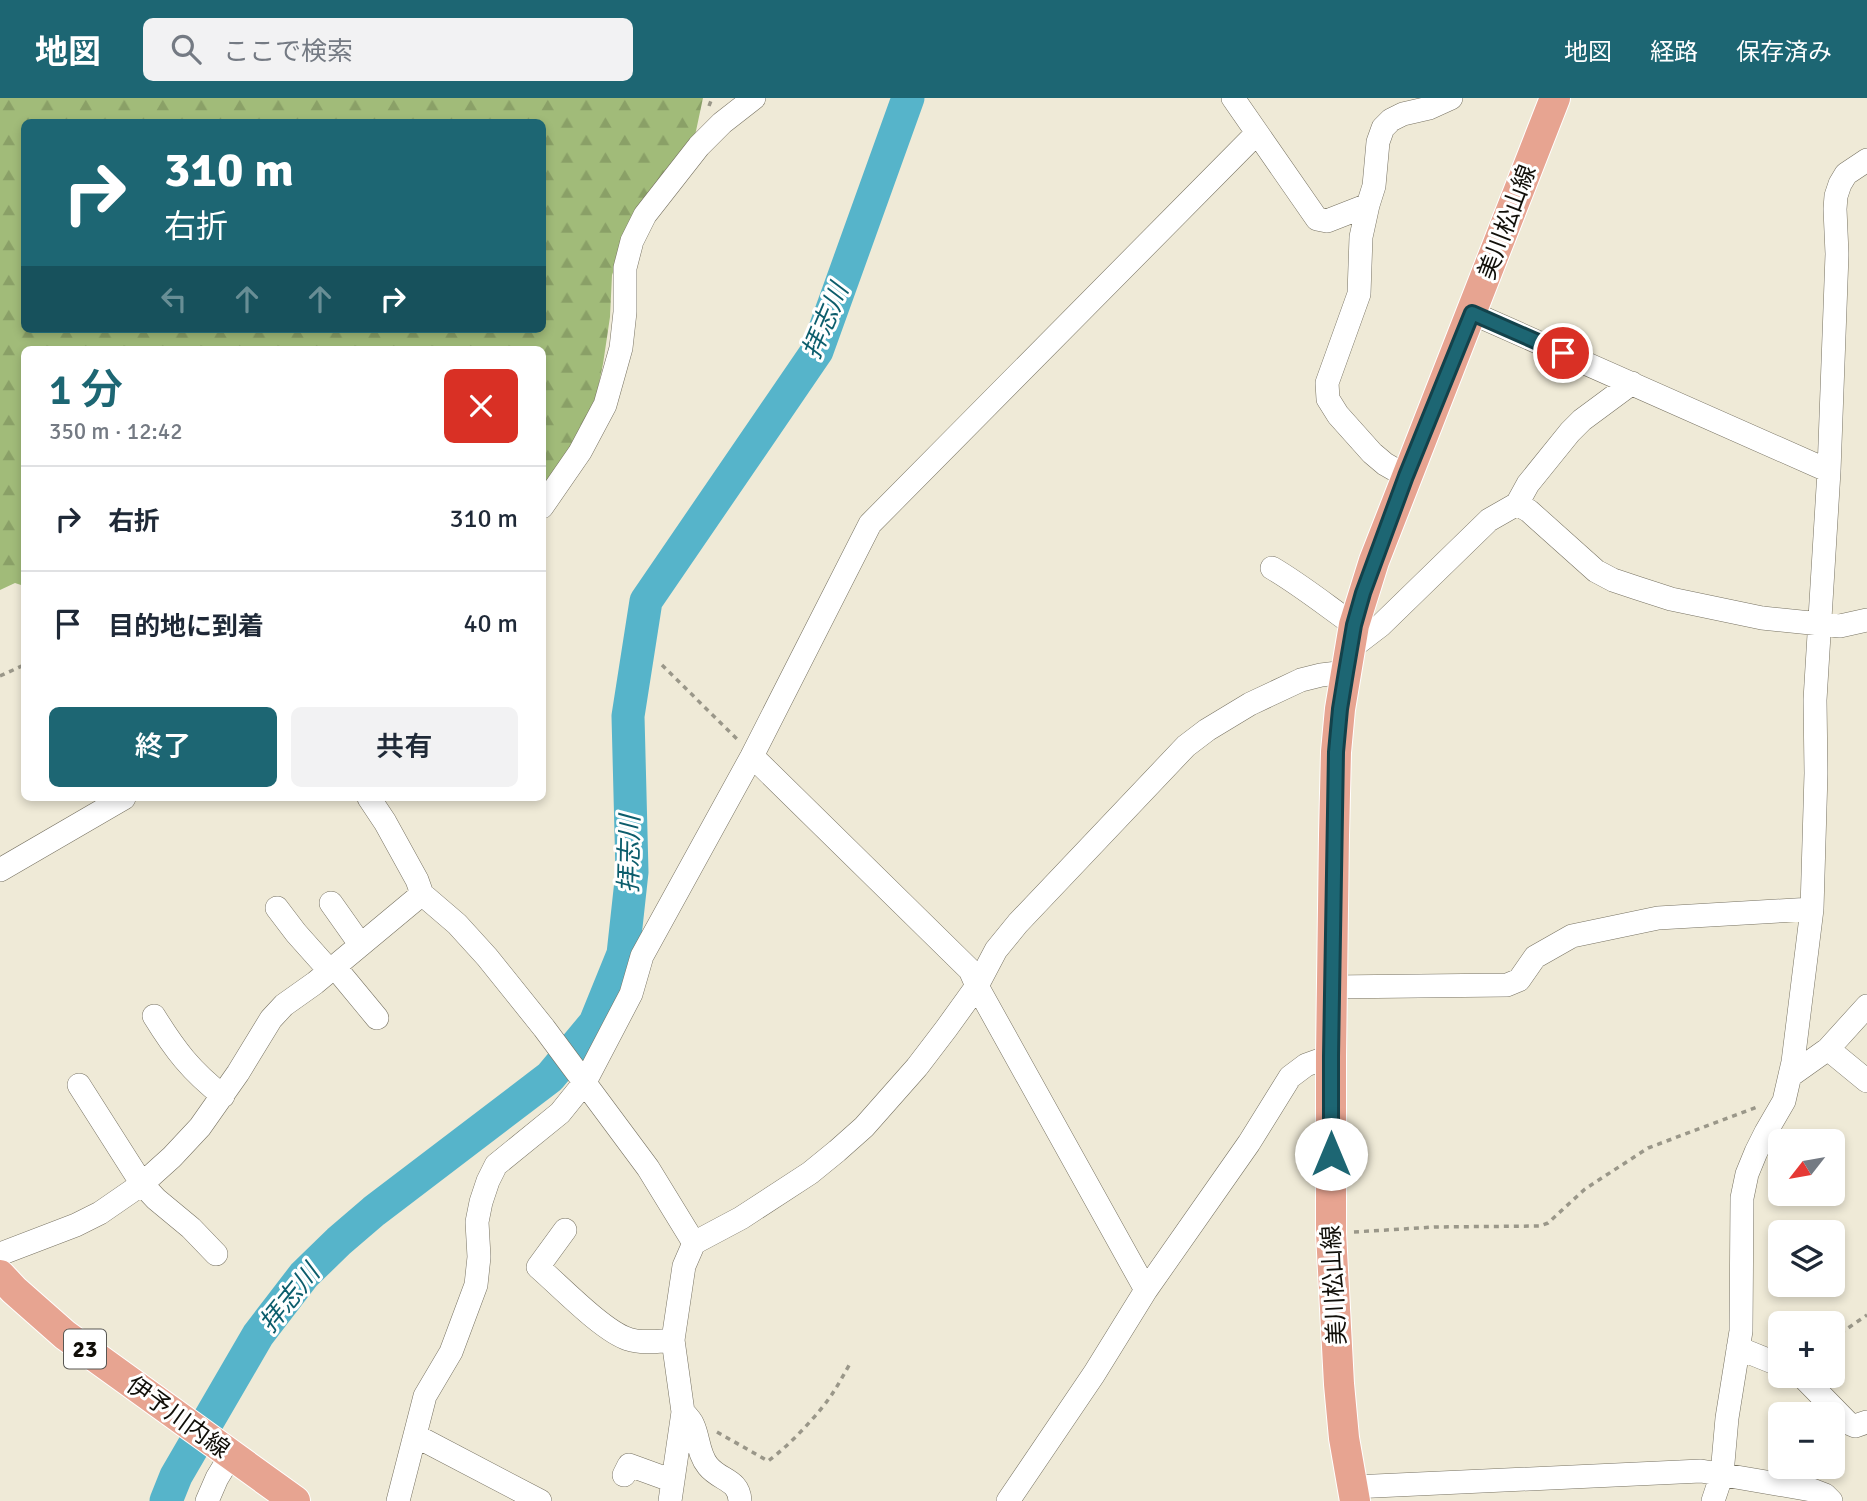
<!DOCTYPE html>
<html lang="ja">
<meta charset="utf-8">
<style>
body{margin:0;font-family:Signika,"Noto Sans JP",sans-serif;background:#f2f2f3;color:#1f2937;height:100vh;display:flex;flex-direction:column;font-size:26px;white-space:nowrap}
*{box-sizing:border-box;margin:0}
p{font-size:23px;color:#747a83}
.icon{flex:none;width:38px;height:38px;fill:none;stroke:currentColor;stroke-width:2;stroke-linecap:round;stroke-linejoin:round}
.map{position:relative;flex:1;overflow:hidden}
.details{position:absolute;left:21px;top:248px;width:525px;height:455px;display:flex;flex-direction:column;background:#fff;border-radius:10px;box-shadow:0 4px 10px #0003}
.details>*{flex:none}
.guide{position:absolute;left:21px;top:21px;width:525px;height:214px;border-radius:10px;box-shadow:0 4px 10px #0003;background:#1d6673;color:#fff;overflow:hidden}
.needle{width:46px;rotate:239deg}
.controls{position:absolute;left:1768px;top:1031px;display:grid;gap:14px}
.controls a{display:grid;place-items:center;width:77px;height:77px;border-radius:10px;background:#fff;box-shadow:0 4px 10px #0003;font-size:35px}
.pin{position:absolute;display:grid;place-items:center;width:60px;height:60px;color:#fff;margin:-30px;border:4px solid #fff;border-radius:50%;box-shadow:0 2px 7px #0007}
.me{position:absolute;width:77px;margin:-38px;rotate:0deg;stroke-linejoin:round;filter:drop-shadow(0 0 5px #0008)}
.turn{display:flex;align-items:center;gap:24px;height:147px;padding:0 28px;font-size:32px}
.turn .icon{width:91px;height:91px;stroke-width:2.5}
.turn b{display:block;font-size:49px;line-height:60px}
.lanes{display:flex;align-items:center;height:66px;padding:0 28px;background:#0003;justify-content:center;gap:35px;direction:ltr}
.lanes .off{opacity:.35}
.round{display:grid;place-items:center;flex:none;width:74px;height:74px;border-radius:10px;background:#f2f2f3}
.overview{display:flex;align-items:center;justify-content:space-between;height:119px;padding:0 28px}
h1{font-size:42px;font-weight:600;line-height:52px;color:#1d6673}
.cta{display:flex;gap:14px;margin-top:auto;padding:14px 28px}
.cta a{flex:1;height:80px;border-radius:10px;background:#1d6673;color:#fff;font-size:28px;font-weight:600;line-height:80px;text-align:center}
.cta a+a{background:#f2f2f3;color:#1f2937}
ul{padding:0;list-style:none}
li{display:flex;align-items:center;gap:21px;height:105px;padding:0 28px;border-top:2px solid #e0e1e3}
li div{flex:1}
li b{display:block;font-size:26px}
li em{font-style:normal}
header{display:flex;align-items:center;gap:42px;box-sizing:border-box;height:98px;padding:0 35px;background:#1d6673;color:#fff}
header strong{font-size:33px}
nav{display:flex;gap:38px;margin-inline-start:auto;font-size:24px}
.search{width:490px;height:63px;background:#f2f2f3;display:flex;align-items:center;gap:18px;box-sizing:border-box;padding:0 24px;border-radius:10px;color:#747a83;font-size:26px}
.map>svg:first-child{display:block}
</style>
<header>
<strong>地図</strong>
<div class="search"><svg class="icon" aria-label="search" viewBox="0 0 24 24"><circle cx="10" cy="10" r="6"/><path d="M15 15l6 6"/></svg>ここで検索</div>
<nav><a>地図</a><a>経路</a><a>保存済み</a></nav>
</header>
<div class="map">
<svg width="1867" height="1403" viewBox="0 0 1867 1403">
<defs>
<pattern id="forest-firs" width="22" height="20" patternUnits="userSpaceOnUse" patternTransform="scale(1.75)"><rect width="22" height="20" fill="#a1bb79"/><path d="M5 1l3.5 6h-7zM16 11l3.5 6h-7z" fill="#8aa067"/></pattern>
</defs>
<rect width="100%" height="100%" fill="#efead7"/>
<path fill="url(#forest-firs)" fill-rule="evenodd" d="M0 0H703L693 47 631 128 612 177 610 219 603 266 594 309 572 350 543 389 542 252H24V488L15 485 0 492ZM24 24H542V231H24Z"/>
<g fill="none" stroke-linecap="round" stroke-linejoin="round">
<path stroke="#56b4ca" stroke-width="33" d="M166 1403 176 1378 258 1237 304 1177 339 1143 374 1113 550 979 595 925 623 856 632 774 628 618 646 503 817 253 908 0"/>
<g stroke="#777262" stroke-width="24">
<path id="minor" d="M1233 0 1317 121 1327 123 1368 107
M1472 215 1829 373
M1406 378 1385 366 1372 355 1338 317 1328 301 1327 285 1359 196 1361 139 1368 107 1374 88 1378 44 1383 30 1391 22 1403 16 1429 10 1451 0
M1517 406 1529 413 1596 473 1613 482 1637 490 1671 501 1762 520 1840 528 1867 522
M542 409 580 354 605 307 621 250 625 214V170L632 143 645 117 699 48 722 25 754 0
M1272 470C1301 487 1327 508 1354 527
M1351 550 1381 527 1489 422 1517 406 1528 386 1570 334 1582 322 1632 285
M752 658 970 872 977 888 1146 1192
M369 700 385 724 417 782 422 796 457 826 487 859 544 930 648 1070 694 1145
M0 772 124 700
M331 805 360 846
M277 810 296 835 329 872
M334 868 377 920
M1332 889 1507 887 1519 882 1535 859 1572 838 1658 820 1812 811
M154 918C175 952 191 973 223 998
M1828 951 1867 983
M1790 978 1828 951 1867 908
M79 987 142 1086 156 1101 191 1130 216 1156
M565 1132 538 1169C560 1188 603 1233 628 1241 642 1246 659 1243 673 1242
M0 1156 76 1127 100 1115 142 1086 172 1059 200 1029 238 975 271 921 284 907 315 885 422 796
M1738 1250 1780 1267
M1802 1278 1848 1325 1855 1328 1867 1324
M683 1314C687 1318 691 1322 693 1327 699 1340 698 1356 708 1368 720 1383 739 1381 740 1403
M416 1338 540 1403
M624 1377 629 1367 673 1383
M1353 1389 1701 1373 1812 1392 1825 1397 1831 1403
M207 1403 217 1380 231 1357
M398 1403 425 1298 451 1254 476 1187 479 1159 477 1124 481 1104 488 1083 496 1067 560 1015 585 984 631 896 642 858 752 658 870 426 1257 35
M670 1403 683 1314 673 1242 684 1168 694 1145 741 1120 810 1075 837 1053 864 1029 917 969 946 931 977 888 996 852 1018 825 1186 648 1207 632 1250 606 1301 582 1321 577 1346 574
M1008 1403 1094 1276 1146 1192 1249 1045 1290 979 1306 967 1331 958
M1713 1403 1722 1376 1727 1320 1741 1233 1742 1100 1747 1076 1756 1054 1766 1034 1784 1003 1793 964 1812 811 1816 675 1815 602 1829 373 1837 156 1835 111 1836 98 1840 86 1846 76 1867 62"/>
</g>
<g stroke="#fff" stroke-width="32">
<path id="major" d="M0 1177 14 1192 65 1237 295 1403
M1355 1403 1344 1340 1339 1286 1331 1135V958L1334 737 1336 654 1340 611 1354 527 1374 463 1555 0"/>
</g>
<path stroke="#9a9789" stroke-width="3.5" stroke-dasharray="5 5" stroke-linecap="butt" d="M709 8 712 0
M662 567 739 643
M0 578 24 567
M1354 1134 1434 1129 1540 1128 1548 1125 1585 1091 1648 1050 1757 1009
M1832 1241 1867 1217
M717 1334 768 1363C788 1349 822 1313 834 1293 840 1284 845 1274 851 1264"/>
<use href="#minor" stroke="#fff" stroke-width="23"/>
<use href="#major" stroke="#e7a491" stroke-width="30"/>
</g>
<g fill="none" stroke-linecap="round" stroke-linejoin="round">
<g stroke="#13424b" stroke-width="18">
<path id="route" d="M1331 1056V958L1336 654 1340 611 1346 574 1354 527 1363 495 1406 378 1472 215 1563 255"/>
</g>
<use href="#route" stroke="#1d6673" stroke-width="12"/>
</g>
<g text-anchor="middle" stroke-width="6" stroke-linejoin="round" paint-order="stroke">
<rect fill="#fff" stroke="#585753" stroke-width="2" x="64" y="1231.5" width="42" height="39" rx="5"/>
<g font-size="23" font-weight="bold" fill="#110f09">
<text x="85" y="1259">23</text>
</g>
<g font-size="24" fill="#110f09" stroke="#fff">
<text transform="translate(1507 124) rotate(-69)" y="8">美川松山線</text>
<text transform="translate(1334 1187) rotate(-93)" y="8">美川松山線</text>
<text transform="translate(178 1319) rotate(36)" y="8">伊予川内線</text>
</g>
<g font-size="26" font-style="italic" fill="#0c5d6c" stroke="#fff">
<text transform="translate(825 223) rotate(-67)" y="9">拝志川</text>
<text transform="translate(629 756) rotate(-89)" y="9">拝志川</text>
<text transform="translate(289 1200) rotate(-51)" y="9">拝志川</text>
</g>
</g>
</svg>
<div class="controls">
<a><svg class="needle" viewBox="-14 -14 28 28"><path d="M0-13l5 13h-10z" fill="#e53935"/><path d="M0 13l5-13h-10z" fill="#747a83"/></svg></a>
<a><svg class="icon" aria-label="layers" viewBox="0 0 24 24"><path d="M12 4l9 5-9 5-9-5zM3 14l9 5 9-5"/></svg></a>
<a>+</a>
<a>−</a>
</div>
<div class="pin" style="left:1563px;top:255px;background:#d93025"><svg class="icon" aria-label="arrive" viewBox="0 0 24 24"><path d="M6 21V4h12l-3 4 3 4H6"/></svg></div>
<svg class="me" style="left:1331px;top:1056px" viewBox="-20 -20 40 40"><circle r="19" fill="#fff"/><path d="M0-13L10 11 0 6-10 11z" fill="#1d6673"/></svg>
<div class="guide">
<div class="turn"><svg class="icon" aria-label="right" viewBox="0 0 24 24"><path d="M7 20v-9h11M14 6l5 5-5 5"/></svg><div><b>310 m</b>右折</div></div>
<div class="lanes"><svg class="icon off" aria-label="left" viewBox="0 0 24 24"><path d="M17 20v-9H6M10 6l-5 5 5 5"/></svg><svg class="icon off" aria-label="ahead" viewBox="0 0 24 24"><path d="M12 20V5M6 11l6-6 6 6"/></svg><svg class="icon off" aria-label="ahead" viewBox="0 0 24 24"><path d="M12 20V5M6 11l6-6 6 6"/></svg><svg class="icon" aria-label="right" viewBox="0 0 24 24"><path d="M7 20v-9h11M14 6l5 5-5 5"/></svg></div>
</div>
<section class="details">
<div class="overview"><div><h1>1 分</h1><p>350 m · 12:42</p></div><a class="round" style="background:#d93025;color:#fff"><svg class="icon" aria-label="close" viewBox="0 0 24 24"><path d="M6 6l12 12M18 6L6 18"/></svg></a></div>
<ul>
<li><svg class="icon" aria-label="right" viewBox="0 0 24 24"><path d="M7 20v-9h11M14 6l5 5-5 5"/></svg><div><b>右折</b></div><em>310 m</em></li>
<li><svg class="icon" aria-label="arrive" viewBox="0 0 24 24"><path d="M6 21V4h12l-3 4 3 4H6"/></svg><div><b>目的地に到着</b></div><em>40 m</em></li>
</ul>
<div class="cta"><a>終了</a><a>共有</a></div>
</section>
</div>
